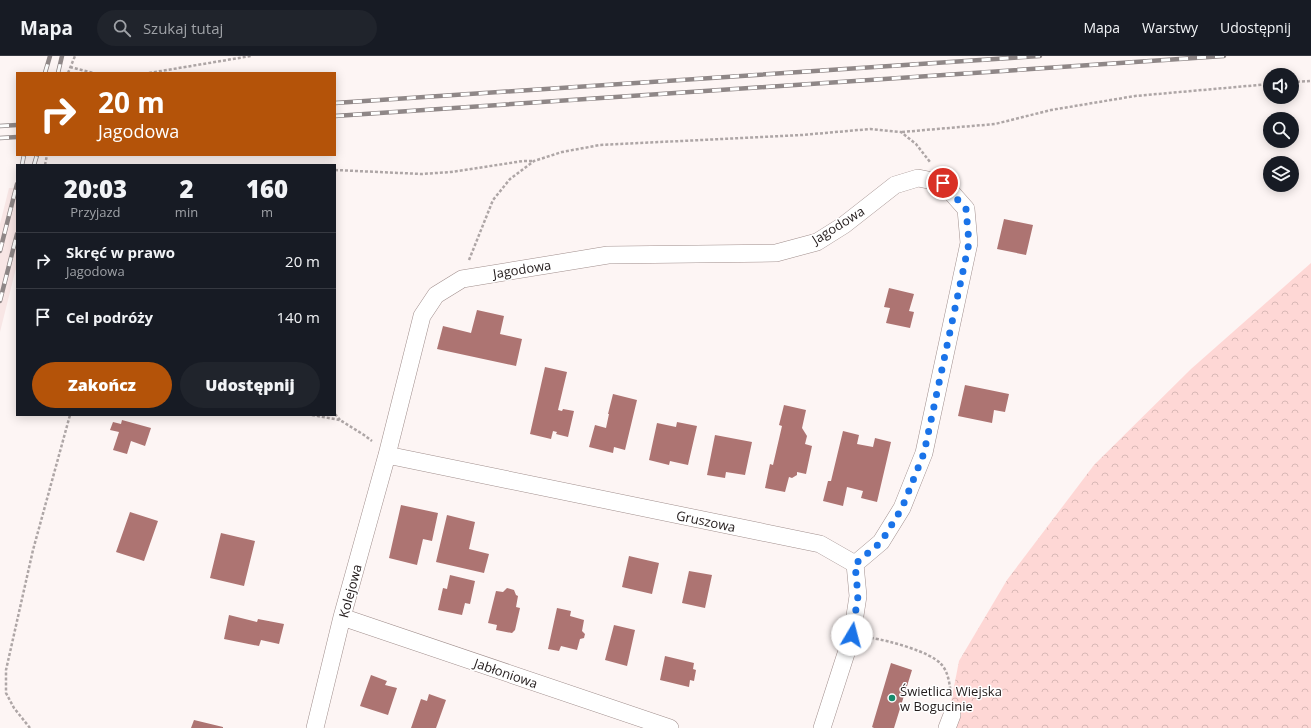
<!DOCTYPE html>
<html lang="pl">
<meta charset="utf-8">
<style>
body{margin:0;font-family:"Open Sans",sans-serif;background:#20242c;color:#f1f3f6;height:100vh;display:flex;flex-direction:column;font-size:15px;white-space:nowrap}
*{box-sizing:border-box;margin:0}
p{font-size:13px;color:#9ea1a6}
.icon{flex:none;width:22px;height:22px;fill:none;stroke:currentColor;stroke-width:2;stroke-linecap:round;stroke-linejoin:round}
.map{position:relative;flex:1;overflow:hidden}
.panel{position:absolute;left:16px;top:108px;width:320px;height:252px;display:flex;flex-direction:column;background:#171b24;border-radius:0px;box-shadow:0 2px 10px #0003}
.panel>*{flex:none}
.hud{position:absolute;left:16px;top:16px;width:320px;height:84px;border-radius:0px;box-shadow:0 2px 10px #0003;background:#b45309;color:#fff;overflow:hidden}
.fabs{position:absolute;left:1263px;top:12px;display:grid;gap:8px}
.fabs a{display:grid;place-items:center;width:36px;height:36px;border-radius:50%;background:#171b24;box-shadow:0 2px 10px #0003;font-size:20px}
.pin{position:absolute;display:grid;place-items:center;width:34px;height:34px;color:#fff;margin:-17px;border:2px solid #fff;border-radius:50%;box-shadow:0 1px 4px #0007}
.me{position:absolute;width:44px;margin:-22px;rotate:8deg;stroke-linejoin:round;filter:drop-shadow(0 0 3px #0008)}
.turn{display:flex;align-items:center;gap:14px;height:84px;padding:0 16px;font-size:18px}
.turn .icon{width:52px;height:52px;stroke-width:2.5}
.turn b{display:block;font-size:28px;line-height:34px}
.eta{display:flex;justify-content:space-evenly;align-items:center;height:68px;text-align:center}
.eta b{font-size:24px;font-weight:800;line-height:28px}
.primary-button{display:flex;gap:8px;margin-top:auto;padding:8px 16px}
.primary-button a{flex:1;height:46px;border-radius:24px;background:#b45309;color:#fff;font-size:16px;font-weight:800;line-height:46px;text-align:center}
.primary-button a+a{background:#20242c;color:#f1f3f6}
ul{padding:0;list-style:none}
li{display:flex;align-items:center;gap:12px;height:56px;padding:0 16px;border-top:1px solid #363941}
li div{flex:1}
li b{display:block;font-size:15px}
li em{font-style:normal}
header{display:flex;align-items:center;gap:24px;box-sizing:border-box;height:56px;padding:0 20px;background:#171b24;border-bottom:1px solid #363941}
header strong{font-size:19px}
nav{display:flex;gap:22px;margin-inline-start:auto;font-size:14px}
.search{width:280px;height:36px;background:#20242c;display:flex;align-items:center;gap:10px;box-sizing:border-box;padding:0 14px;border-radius:22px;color:#9ea1a6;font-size:15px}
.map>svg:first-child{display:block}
</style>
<header>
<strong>Mapa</strong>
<div class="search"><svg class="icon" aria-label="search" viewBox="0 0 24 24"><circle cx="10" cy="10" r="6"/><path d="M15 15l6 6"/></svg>Szukaj tutaj</div>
<nav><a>Mapa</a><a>Warstwy</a><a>Udostępnij</a></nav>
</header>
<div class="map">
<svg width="1311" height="672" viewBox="0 0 1311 672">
<defs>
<pattern id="forest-crowns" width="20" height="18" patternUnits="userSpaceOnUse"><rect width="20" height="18" fill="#fed7d5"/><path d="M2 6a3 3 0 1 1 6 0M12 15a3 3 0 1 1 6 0" fill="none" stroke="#d9b8b6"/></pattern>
</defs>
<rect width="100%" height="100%" fill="#fdf5f4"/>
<path fill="#f8e6e5" d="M9 132H17V208L0 276V168Z"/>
<path fill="url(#forest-crowns)" d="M1311 207V672H946L959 605 1007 524 1094 409 1191 313Z"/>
<path fill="#ad7472" d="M1004 163 1033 169 1026 199 997 193Z
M889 232 914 238 909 255 914 256 910 272 886 267 890 252 884 251Z
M477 254 504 260 500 278 522 283 516 310 437 293 443 270 471 277Z
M545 311 567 316 558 354 562 355 563 353 574 355 568 381 556 378 557 376 553 375 551 383 530 378Z
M965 329 1009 338 1005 356 994 354 992 367 958 360Z
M613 338 637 344 625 394 614 391 613 397 589 391 595 369 606 372 609 358H608Z
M784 349 806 354 802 372 807 380 805 388 812 390 806 418 797 416V419L792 422 789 421 785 436 765 432 770 408 773 409 782 370 779 369Z
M122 364 151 372 145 390 131 385 127 398 113 394 119 376 110 374 113 366 121 368Z
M677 366 697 370 688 409 670 405 669 409 649 404 657 367 676 371Z
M843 375 859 379 857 388 873 391 875 382 891 386 877 446 861 442 863 435 847 431 843 450 823 445 828 425H831Z
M715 379 752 386 745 419 726 416 725 422 707 419Z
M401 449 438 457 432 485 423 483 417 509 389 502Z
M130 456 158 465 144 505 116 496Z
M447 459 475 466 469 493 489 498 484 517 436 506Z
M221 477 255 485 244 530 210 522Z
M629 500 659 507 652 538 622 531Z
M689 515 712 519 705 552 682 547Z
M450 519 475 525 470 548 465 547 462 559 438 554 443 532 447 533Z
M507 532 514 534 516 539 518 540 516 551 520 552 515 574 512 577 496 574 497 569 488 567 496 535 503 536Z
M557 552 571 555 570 560 584 564 582 575 585 578 584 582 580 583 577 594 561 590 559 595 548 593Z
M229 559 257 566 258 563 284 568 279 588 261 584 259 590 224 583Z
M614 569 635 574 627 610 605 604Z
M665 600 694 607 693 613 696 614 694 625 690 624 689 631 660 624Z
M891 607 912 614 894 672H874L872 671Z
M371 619 387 625 385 629 397 632 388 659 360 650Z
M429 638 446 644 436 672H411L421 643 427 645Z
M194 664 223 671V672H191Z"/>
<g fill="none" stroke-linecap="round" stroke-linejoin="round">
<g stroke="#a18f8d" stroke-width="18">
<path id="street" d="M387 399 820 488 855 508 858 540 852 579 822 672
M342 561 670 672
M315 672 342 561 387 399 422 260 436 239 462 223 608 199 776 197 817 186 844 169 895 129 918 122 943 127 966 153 969 187 924 397 902 452 881 486 855 508
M947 672 952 659"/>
</g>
<path stroke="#aea6a6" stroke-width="2.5" stroke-dasharray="3 2" stroke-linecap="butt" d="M70 11 93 17
M68 17 75 0
M149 17 251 0
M1292 26 1311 25
M902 76 995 68 1051 54 1135 40 1270 28
M45 109 47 99
M335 114 422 118 451 116 523 105H533
M469 204 493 144 510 123 534 105 562 96 600 89 802 79 870 73 901 76 916 88 930 106
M335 358 340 364
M312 359 340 364 364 379 372 385
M871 582C887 584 931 596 941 608 949 616 950 631 951 641
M30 672 14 652 6 637V614L33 494 70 359"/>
<use href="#street" stroke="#fff" stroke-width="17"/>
<g stroke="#8f8787" stroke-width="4.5">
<path id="rail" d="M45 17 50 0
M58 17 62 0
M335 47 1040 0
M335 60 1224 0
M0 70 17 69
M0 82 17 81
M22 109 24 99
M34 109 37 99
M0 195 17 128
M0 245 17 178"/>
</g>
<use href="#rail" stroke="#fff" stroke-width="3" stroke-dasharray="9" stroke-linecap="butt"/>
</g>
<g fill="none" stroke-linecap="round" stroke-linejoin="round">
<path stroke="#1a73e8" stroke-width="7" stroke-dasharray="0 12.6" d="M852 579 858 540 855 508 881 486 902 452 924 397 969 187 966 153 943 127"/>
</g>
<circle fill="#188b6c" stroke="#fff" stroke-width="1.5" cx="892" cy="642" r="4"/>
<g text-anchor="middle" stroke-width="3" stroke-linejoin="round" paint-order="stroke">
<g font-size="13" fill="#221b1b" stroke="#fff">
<text transform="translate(838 169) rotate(-32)" y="5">Jagodowa</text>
<text transform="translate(522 213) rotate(-9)" y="5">Jagodowa</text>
<text transform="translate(706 465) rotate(12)" y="5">Gruszowa</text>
<text transform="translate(350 535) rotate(-75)" y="5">Kolejowa</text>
<text transform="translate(506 617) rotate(19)" y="5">Jabłoniowa</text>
</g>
<g font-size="13" fill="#221b1b" stroke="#fff" text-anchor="start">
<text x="900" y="640">Świetlica Wiejska<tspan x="900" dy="15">w Bogucinie</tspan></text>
</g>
</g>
</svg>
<div class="fabs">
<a><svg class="icon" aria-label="sound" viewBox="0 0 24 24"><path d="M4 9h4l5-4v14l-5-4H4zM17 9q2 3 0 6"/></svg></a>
<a><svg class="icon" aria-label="search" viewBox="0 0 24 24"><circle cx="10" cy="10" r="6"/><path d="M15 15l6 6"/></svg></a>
<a><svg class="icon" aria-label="layers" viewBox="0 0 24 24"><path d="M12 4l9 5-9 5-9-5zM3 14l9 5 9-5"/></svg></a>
</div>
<div class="pin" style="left:943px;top:127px;background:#d93025"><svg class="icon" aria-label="arrive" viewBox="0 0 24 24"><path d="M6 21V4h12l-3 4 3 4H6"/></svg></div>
<svg class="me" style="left:852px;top:579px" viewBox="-20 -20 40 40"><circle r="19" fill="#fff"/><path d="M0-13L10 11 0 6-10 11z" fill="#1a73e8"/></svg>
<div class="hud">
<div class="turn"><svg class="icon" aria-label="right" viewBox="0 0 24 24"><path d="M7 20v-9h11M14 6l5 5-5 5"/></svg><div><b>20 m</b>Jagodowa</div></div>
</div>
<section class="panel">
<div class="eta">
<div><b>20:03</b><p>Przyjazd</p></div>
<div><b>2</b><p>min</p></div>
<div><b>160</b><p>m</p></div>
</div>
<ul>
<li><svg class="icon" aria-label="right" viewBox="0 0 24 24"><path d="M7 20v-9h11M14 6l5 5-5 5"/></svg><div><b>Skręć w prawo</b><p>Jagodowa</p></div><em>20 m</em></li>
<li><svg class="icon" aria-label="arrive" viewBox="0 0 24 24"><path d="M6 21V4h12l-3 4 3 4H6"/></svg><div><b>Cel podróży</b></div><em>140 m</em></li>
</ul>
<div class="primary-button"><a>Zakończ</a><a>Udostępnij</a></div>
</section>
</div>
